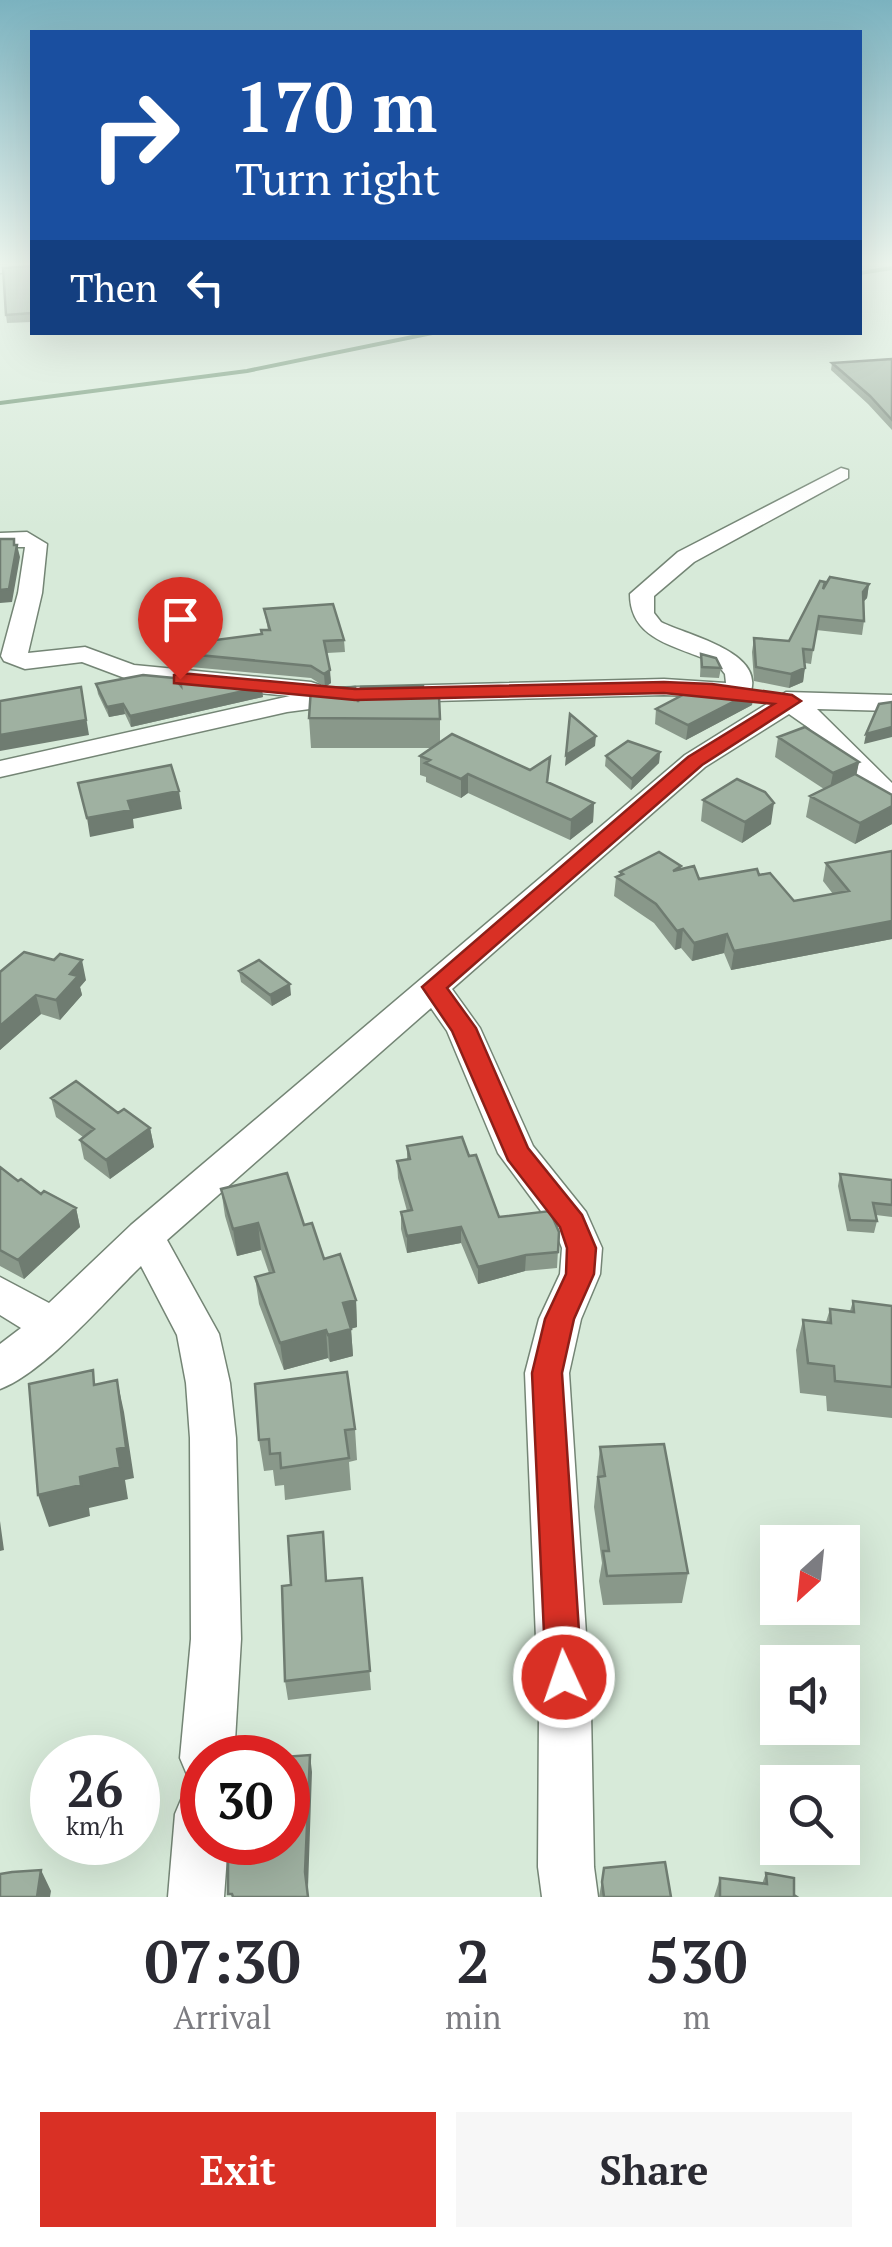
<!DOCTYPE html>
<style>
body{margin:0;font-family:"PT Serif",serif;background:#f7f7f7;color:#2b2b33;height:100vh;display:flex;flex-direction:column;font-size:38px;white-space:nowrap}
*{box-sizing:border-box;margin:0}
p{font-size:32px;color:#7c7c81}
.icon{flex:none;width:55px;height:55px;fill:none;stroke:currentColor;stroke-width:2;stroke-linecap:round;stroke-linejoin:round}
.map{position:relative;height:1897px;overflow:hidden}
.sheet{display:flex;flex-direction:column;background:#fff;flex:1}
.sheet>*{flex:none}
.banner{position:absolute;left:30px;top:30px;width:832px;height:305px;border-radius:0px;box-shadow:0 10px 40px #0002;background:#1a4fa0;color:#fff;overflow:hidden}
.needle{width:65px;rotate:207deg}
.controls{position:absolute;left:760px;top:1525px;display:grid;gap:20px}
.controls a{display:grid;place-items:center;width:100px;height:100px;border-radius:0px;background:#fff;box-shadow:0 10px 40px #0002;font-size:50px}
.speed{position:absolute;left:30px;top:1735px;display:flex;gap:20px;font-size:50px;font-weight:700;text-align:center}
.speed>*{display:grid;place-content:center;width:130px;height:130px;border-radius:50%;background:#fff;box-shadow:0 10px 40px #0002;line-height:1}
.speed small{font-size:25px;font-weight:400}
.speed .limit{border:15px solid #d22;background:#fff;color:#111}
.pin{position:absolute;display:grid;place-items:center;width:85px;height:85px;color:#fff;margin:-102px -42px;border-radius:50% 50% 50% 0;rotate:-45deg;box-shadow:0 0 10px #0007}
.pin .icon{rotate:45deg}
.me{position:absolute;width:110px;margin:-55px;rotate:357deg;stroke-linejoin:round;filter:drop-shadow(0 0 8px #0008)}
.turn{display:flex;align-items:center;gap:35px;height:210px;padding:0 40px;font-size:45px}
.turn .icon{width:130px;height:130px;stroke-width:2.5}
.turn b{display:block;font-size:70px;line-height:85px}
.then{display:flex;align-items:center;height:95px;padding:0 40px;background:#0003;gap:20px;font-size:38px}
.eta{display:flex;justify-content:space-evenly;align-items:center;height:170px;text-align:center}
.eta b{font-size:60px;font-weight:700;line-height:70px}
.primary-button{display:flex;gap:20px;margin-top:auto;padding:20px 40px}
.primary-button a{flex:1;height:115px;border-radius:0px;background:#d93025;color:#fff;font-size:40px;font-weight:700;line-height:115px;text-align:center}
.primary-button a+a{background:#f7f7f7;color:#2b2b33}
.map>svg:first-child{display:block}
</style>
<div class="map">
<svg width="892" height="1897" viewBox="0 0 892 1897">
<rect width="100%" height="100%" fill="#d7ead9"/>
<g fill="none" stroke-linecap="round" stroke-linejoin="round">
<path stroke="#638b69" stroke-width="4" d="M860 273 892 268
M0 403 247 371 437 332"/>
<g stroke="#748575" stroke-width="3">
<path id="minor" d="M32 262V270L0 273V265Z
M841 468 848 470V478L694 562 654 596V613L661 622C688 636 772 653 748 698L664 695 355 703 287 712 0 777V761L290 696 130 680 82 662 25 669 4 661 1 656 18 593 25 547H0V533L27 532 47 544 42 593 28 653 85 647 134 665 311 682 320 685 323 691 355 687 664 679 726 683 725 674 718 665C682 646 630 643 630 594L678 552Z
M786 692 892 695V711L817 709 892 783V808L882 805 809 728 789 714 705 767 452 989 480 1028 533 1146 586 1212 602 1248 600 1274 581 1319 569 1373 591 1711 594 1867 598 1897H542L538 1867 539 1711 525 1373 539 1319 560 1274 562 1248 555 1230 498 1153 447 1031 431 1008 167 1240 219 1334 230 1383 236 1438 241 1639 234 1758H202V1783L188 1777 180 1758 191 1639 190 1438 186 1383 177 1335 141 1266C105 1301 45 1372 0 1389V1344L21 1328 0 1315V1277L49 1303 131 1225 685 755Z
M202 1787V1842H228L224 1897H168L175 1814 183 1795Z"/>
</g>
<use href="#minor" fill="#fff" fill-rule="evenodd"/>
</g>
<path fill="#89988a" d="M32 262V322L7 323 6 315Z
M892 359V430L868 404 831 370 832 363Z
M869 584 867 598 863 602 864 621 862 635 816 630 811 664 805 663 803 682 789 688 754 681 752 652 754 638 789 641 823 589Z
M264 609 344 640 345 652 327 653 331 683 325 687 311 678 179 666 177 645 262 634 268 630Z
M701 654 721 668 719 678 700 677Z
M96 684 181 686 263 697 131 727 125 714 109 717 98 694Z
M423 690 440 719V742L548 783 594 803 593 822 570 840 468 793 461 798 426 782V777L420 775V756L431 748H311L309 718 358 702Z
M754 691 752 705 686 740 655 724 656 709Z
M778 737 859 762 856 774 892 795V824L855 844 806 817 810 796 824 789 775 757Z
M660 752 659 763 631 790 605 766 606 756Z
M703 800 771 824 742 843 701 821Z
M892 851V939L731 970 724 953 692 961 681 948 675 950 654 923 614 896 616 877 620 876V872L681 866 680 869 699 879 759 875 794 901 833 894 823 881 826 863Z
M239 971 291 995 272 1006 241 982Z
M0 972 86 980 80 987 82 995 60 1020 41 1014 0 1050Z
M51 1098 118 1113 150 1128 154 1147 110 1179 84 1159 80 1140 83 1137 56 1117Z
M407 1146 469 1156 499 1217 559 1232 557 1268 525 1271 478 1284 461 1243 407 1253 401 1229V1212L407 1211 398 1178 397 1161 407 1160Z
M0 1167 18 1181 41 1194 76 1208 80 1227 24 1279 0 1266Z
M840 1174 892 1180V1217L876 1215 877 1221 874 1233 847 1231 838 1186Z
M221 1189 304 1225 324 1259 356 1300 357 1327 351 1329 353 1356 330 1362 328 1358 284 1370 259 1304 255 1277 269 1273 261 1250 237 1256 225 1216Z
M853 1301 892 1306V1418L827 1411 826 1396 800 1393 796 1350 803 1320 826 1322 830 1309 850 1311Z
M355 1429 357 1460 349 1462 351 1490 285 1500 284 1485 275 1486 273 1470 264 1471 259 1440Z
M600 1447 688 1573 682 1603 603 1605 599 1581 602 1563 594 1507Z
M362 1578 371 1690 288 1700 285 1681 327 1581Z
M604 1868 671 1897H599Z
M766 1873 797 1897H714L720 1878 762 1884Z"/>
<path fill="#6f7c71" d="M14 539 16 551 17 545 20 557 12 602 0 603V590Z
M869 584 867 598 860 605 863 592Z
M805 668 803 682 789 688 791 674Z
M330 670 331 683 325 687 324 674Z
M81 687 89 735 0 751V735Z
M262 687 263 697 131 727 130 716Z
M754 691 752 705 686 740 688 725Z
M123 704 125 714 109 717 107 707Z
M892 727V737L864 744 866 734Z
M596 736 595 746 565 766 566 755Z
M660 752 659 763 631 790 632 779Z
M859 762 855 782 829 793 833 773Z
M468 774V793L461 798V779Z
M179 791 182 809 133 819 134 828 90 837 87 818 128 801Z
M594 803 593 822 570 840 571 820Z
M774 803 771 824 742 843 745 822Z
M892 806V824L855 844 860 823Z
M892 921V939L731 970 734 951Z
M683 929 681 948 675 950 677 931Z
M727 934 724 953 692 961 694 943Z
M82 960 86 980 80 987 82 995 60 1020 56 1000 70 974Z
M290 984 291 995 272 1006 270 995Z
M36 995 41 1014 0 1050V1026Z
M150 1128 154 1147 110 1179 106 1160Z
M76 1208 80 1227 24 1279 18 1260Z
M258 1223 261 1250 237 1256 233 1229Z
M461 1227V1243L407 1253V1236Z
M526 1255 525 1271 478 1284V1267Z
M356 1300 357 1327 345 1330 343 1303Z
M351 1329 353 1356 330 1362 328 1335Z
M326 1330 328 1358 284 1370 280 1343Z
M117 1380 124 1412 134 1478 125 1480 128 1499 89 1508 90 1516 49 1527 38 1495 80 1477 117 1449Z
M0 1521 4 1550 0 1551Z
M310 1755 312 1772 308 1888 305 1872Z
M41 1870 51 1891 50 1897H37Z"/>
<path fill="#9fb1a1" stroke="#6f7c71" stroke-width="2.5" d="M32 262V313L6 315 3 268 31 266Z
M892 359V420L870 396 832 363Z
M0 539H14V545H17L9 589 0 590Z
M830 577 869 584 863 592 864 621 819 616 813 650 803 649 805 668 791 674 756 667 754 638 789 641 820 581 825 582 823 589Z
M333 604 344 640 324 641 330 670 324 674 311 666 178 653 177 645 262 634 261 630H270L264 609Z
M701 654 716 658 721 668 702 667Z
M143 675 174 678 181 686 180 679 262 687 130 716 123 704 107 707 96 684Z
M423 686V690H433L439 696 440 719 309 718 311 688 355 687 358 702 361 687Z
M81 687 86 720 0 735V701Z
M698 687 754 691 688 725 656 709Z
M892 702V727L866 734 879 704Z
M570 714 596 736 566 755Z
M805 727 859 762 833 773 778 737Z
M452 734 530 770 550 757 547 782 594 803 571 820 468 774 461 779 425 763 430 760 420 756Z
M628 741 660 752 632 779 606 756Z
M171 765 179 791 128 801 131 810 87 818 78 783Z
M855 774 892 795V806L860 823 810 796Z
M737 779 765 792 774 803 745 822 703 800Z
M892 851V921L734 951 727 934 694 943 683 929 677 931 656 904 616 877 623 874 620 872 659 852 681 866 673 871 694 866 699 879 757 869 759 875 770 873 794 901 849 891 826 863Z
M24 952 54 960 60 954 82 960 70 974 78 976 56 1000 36 995 0 1026V972Z
M259 960 290 984 270 995 239 971Z
M76 1081 118 1113 124 1109 150 1128 106 1160 80 1140 94 1129 51 1098Z
M462 1137 469 1156 476 1155 499 1217 550 1211 559 1232 558 1252 526 1255 478 1267 461 1227 407 1236 401 1212 412 1210 397 1161 410 1159 407 1146Z
M0 1167 18 1181 21 1179 41 1194 44 1191 76 1208 18 1260 0 1250Z
M287 1173 304 1225 312 1223 324 1259 340 1254 356 1300 343 1303 351 1329 328 1335 326 1330 280 1343 255 1277 274 1272 258 1223 233 1229 221 1189Z
M840 1174 892 1180V1205L873 1203 877 1221 850 1220Z
M853 1301 892 1306V1387L835 1381 834 1366 808 1363 803 1320 831 1323 830 1309 854 1312Z
M93 1370 94 1385 117 1380 126 1447 117 1449 120 1467 80 1477 81 1485 38 1495 29 1384Z
M347 1372 355 1429 345 1430 349 1458 281 1468 280 1453 270 1454 269 1439 259 1440 255 1384Z
M664 1444 688 1573 607 1576 603 1551H609L598 1477 605 1476 600 1447Z
M323 1532 326 1581 362 1578 370 1671 285 1681 282 1586 291 1585 288 1536Z
M310 1755 305 1872 308 1897H233L232 1894H228V1842H288V1758H269Z
M665 1862 671 1897H604L602 1882 604 1868Z
M41 1870 37 1897H0V1874L12 1872Z
M766 1873 794 1878V1895L797 1897H720V1878L767 1884Z"/>
<linearGradient id="sky" x2="0" y2="1"><stop stop-color="#7bb2bf"/><stop offset="0.5" stop-color="#edf6ee"/><stop offset="1" stop-color="#edf6ee" stop-opacity="0"/></linearGradient>
<rect width="892" height="527" fill="url(#sky)"/>
<path fill="#d93025" stroke="#8d1f18" stroke-width="2.5" d="M180 673 355 689 664 682 712 684 792 695 801 701 702 765 447 988 476 1028 528 1148 582 1215 596 1248 594 1274 574 1319 562 1373 582 1677 577 1690 564 1695 551 1690 546 1677 532 1373 545 1319 566 1274 567 1248 560 1227 508 1160 452 1031 422 987 688 757 774 704 664 693 355 700 174 683V675Z"/>
</svg>
<div class="controls">
<a><svg class="needle" viewBox="-14 -14 28 28"><path d="M0-13l5 13h-10z" fill="#e53935"/><path d="M0 13l5-13h-10z" fill="#7c7c81"/></svg></a>
<a><svg class="icon" aria-label="sound" viewBox="0 0 24 24"><path d="M4 9h4l5-4v14l-5-4H4zM17 9q2 3 0 6"/></svg></a>
<a><svg class="icon" aria-label="search" viewBox="0 0 24 24"><circle cx="10" cy="10" r="6"/><path d="M15 15l6 6"/></svg></a>
</div>
<div class="speed"><div>26<small>km/h</small></div><div class="limit">30</div></div>
<div class="pin" style="left:180px;top:679px;background:#d93025"><svg class="icon" aria-label="arrive" viewBox="0 0 24 24"><path d="M6 21V4h12l-3 4 3 4H6"/></svg></div>
<svg class="me" style="left:564px;top:1677px" viewBox="-20 -20 40 40"><circle r="17" fill="#d93025" stroke="#fff" stroke-width="3"/><path d="M0-11L8 9 0 5-8 9z" fill="#fff"/></svg>
<div class="banner">
<div class="turn"><svg class="icon" aria-label="right" viewBox="0 0 24 24"><path d="M7 20v-9h11M14 6l5 5-5 5"/></svg><div><b>170 m</b>Turn right</div></div>
<div class="then">Then<svg class="icon" aria-label="left" viewBox="0 0 24 24"><path d="M17 20v-9H6M10 6l-5 5 5 5"/></svg></div>
</div>
</div>
<section class="sheet">
<div class="eta">
<div><b>07:30</b><p>Arrival</p></div>
<div><b>2</b><p>min</p></div>
<div><b>530</b><p>m</p></div>
</div>
<div class="primary-button"><a>Exit</a><a>Share</a></div>
</section>
